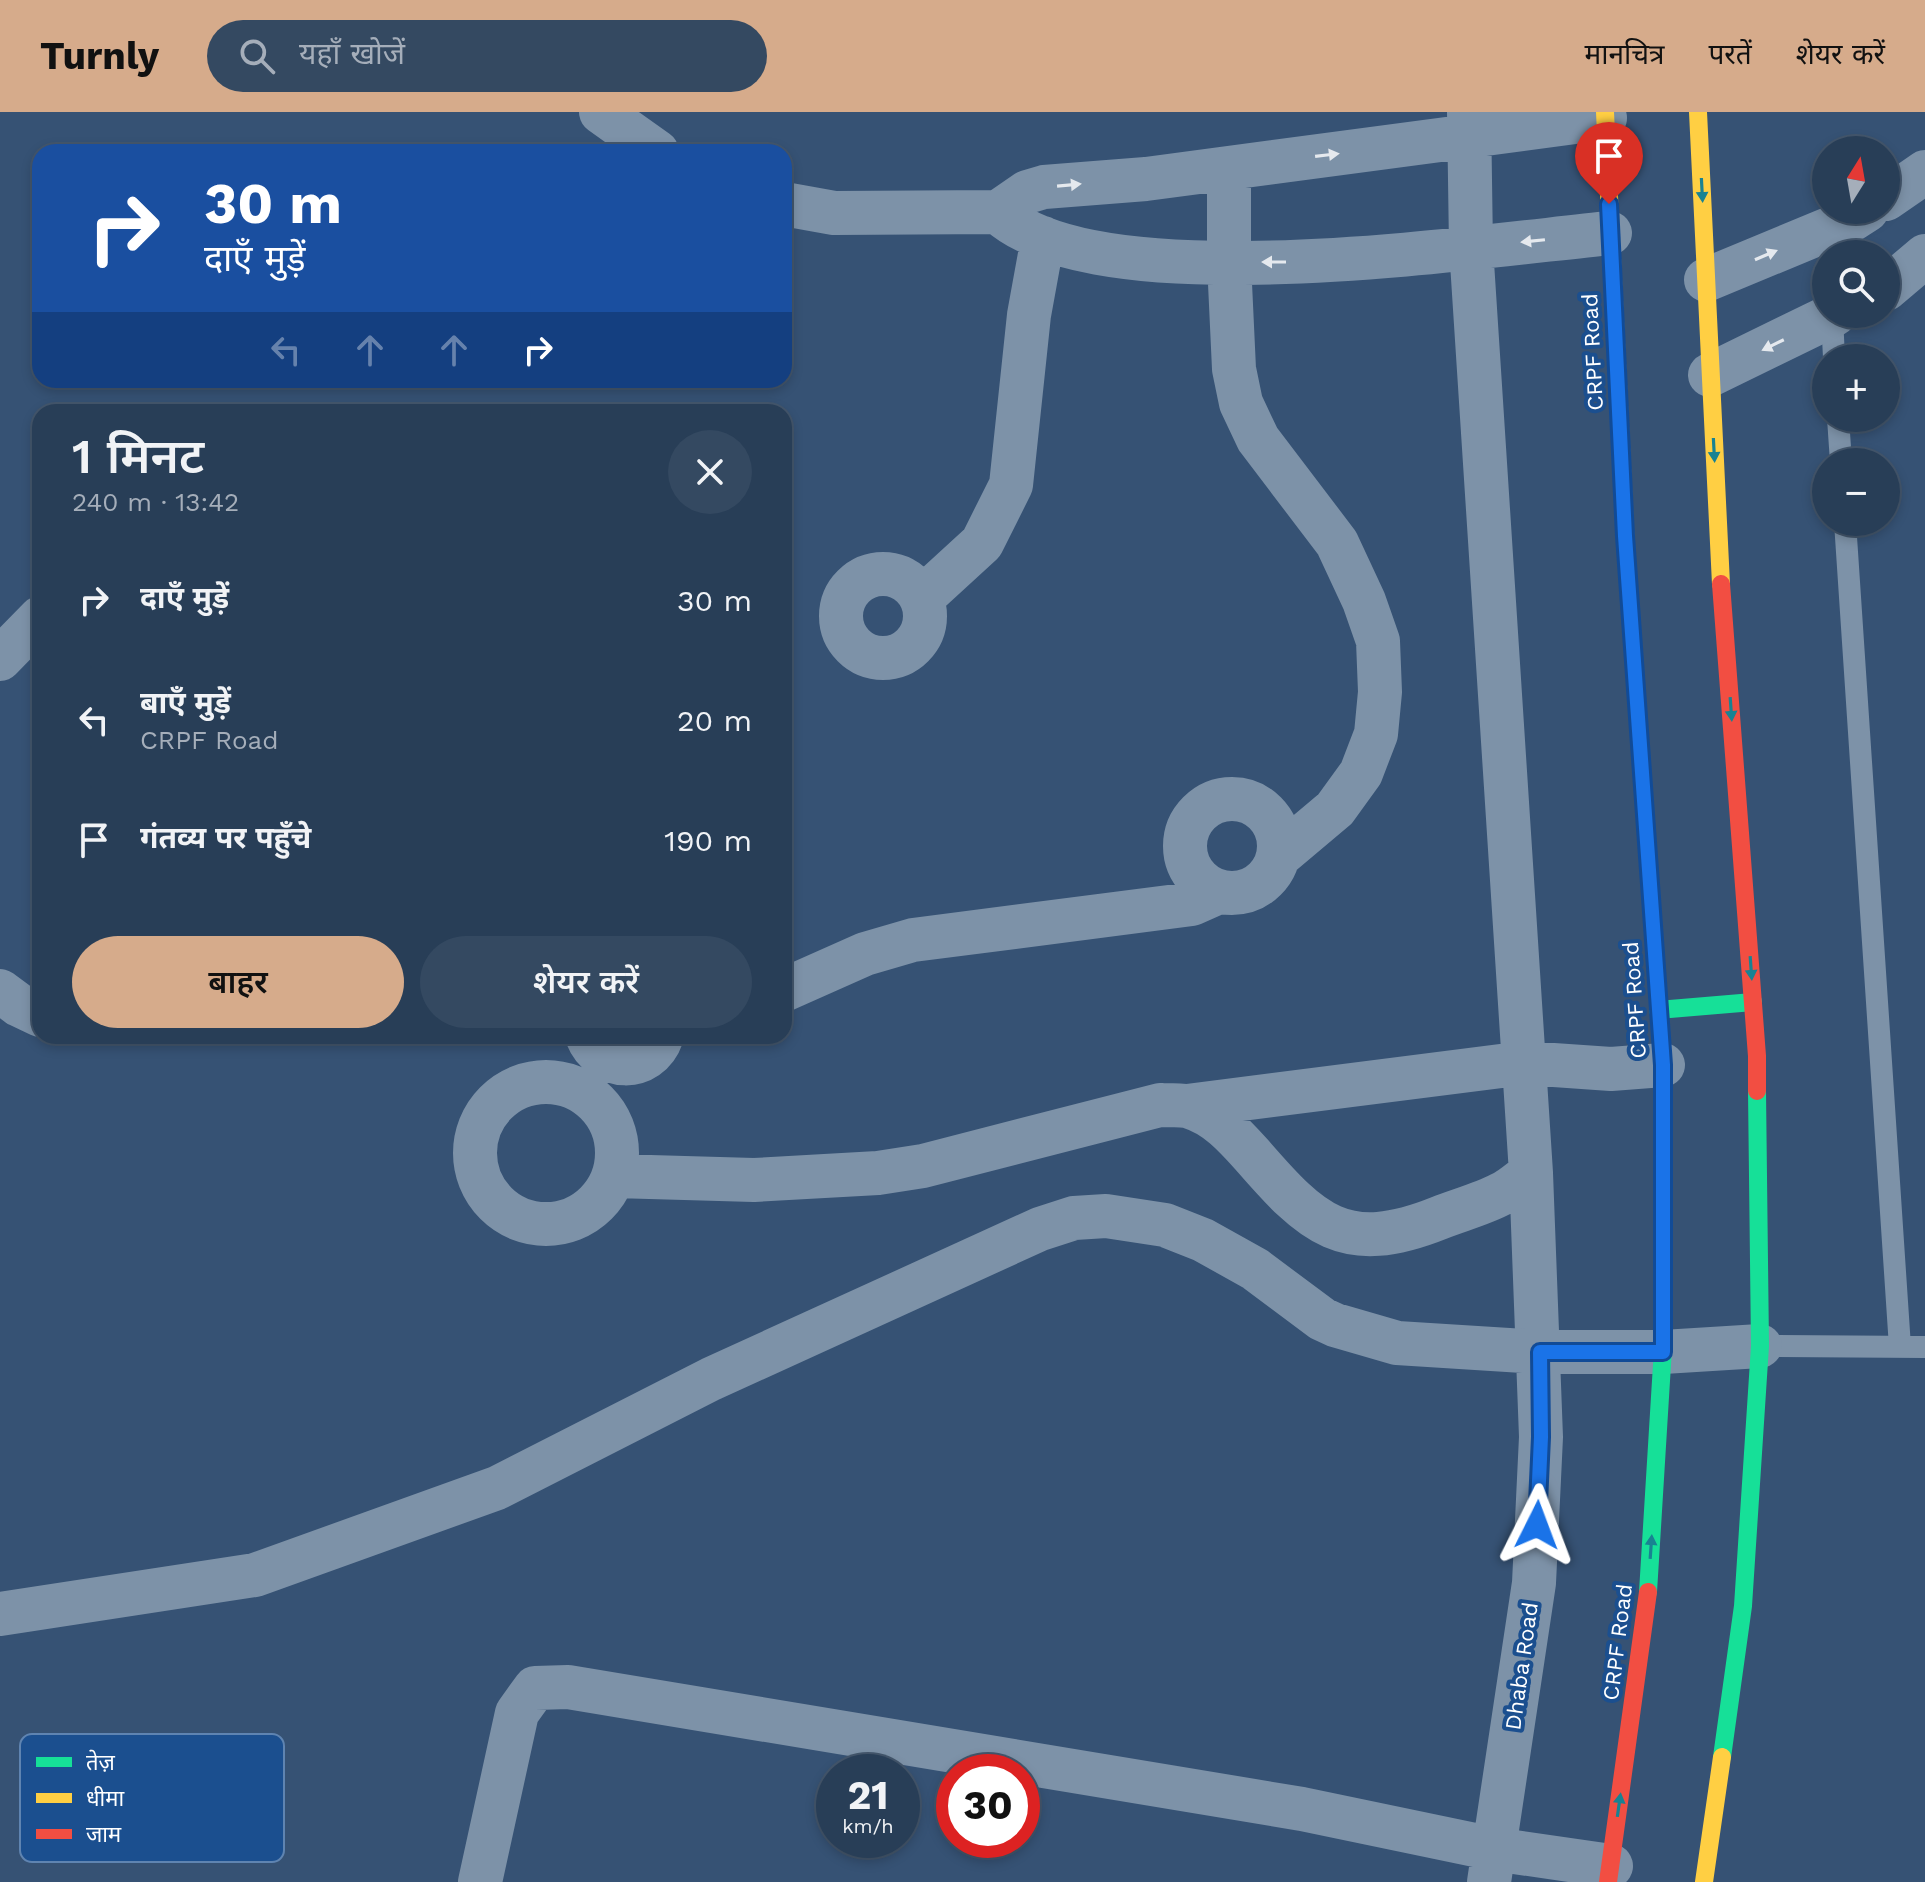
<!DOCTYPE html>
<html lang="hi">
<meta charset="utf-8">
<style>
body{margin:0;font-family:"Work Sans","Noto Sans Devanagari",sans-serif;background:#344961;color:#f1f3f6;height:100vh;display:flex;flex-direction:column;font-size:30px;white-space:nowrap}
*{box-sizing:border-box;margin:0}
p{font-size:26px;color:#a5aeba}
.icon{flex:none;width:44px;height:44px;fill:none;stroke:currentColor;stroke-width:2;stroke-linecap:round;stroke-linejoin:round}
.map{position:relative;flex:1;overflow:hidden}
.drawer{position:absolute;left:32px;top:292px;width:760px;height:640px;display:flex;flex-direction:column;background:#283e57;border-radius:24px;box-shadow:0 4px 12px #0003,0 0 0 2px #44576d}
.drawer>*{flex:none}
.hud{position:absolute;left:32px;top:32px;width:760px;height:244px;border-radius:24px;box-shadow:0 4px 12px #0003,0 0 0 2px #44576d;background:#1a4fa0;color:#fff;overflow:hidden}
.needle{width:52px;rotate:11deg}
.controls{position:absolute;left:1812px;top:24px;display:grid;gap:16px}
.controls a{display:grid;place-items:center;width:88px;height:88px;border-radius:50%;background:#283e57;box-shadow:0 4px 12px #0003,0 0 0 2px #44576d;font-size:40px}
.speed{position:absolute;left:816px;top:1642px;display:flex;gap:16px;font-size:40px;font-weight:700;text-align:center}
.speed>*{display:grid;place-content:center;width:104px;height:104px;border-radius:50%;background:#283e57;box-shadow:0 4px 12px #0003,0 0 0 2px #44576d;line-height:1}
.speed small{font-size:20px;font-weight:400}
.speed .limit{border:12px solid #d22;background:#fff;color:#111}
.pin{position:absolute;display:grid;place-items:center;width:68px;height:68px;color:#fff;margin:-82px -34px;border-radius:50% 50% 50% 0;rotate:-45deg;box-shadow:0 0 8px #0007}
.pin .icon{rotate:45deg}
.me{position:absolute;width:88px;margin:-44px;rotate:3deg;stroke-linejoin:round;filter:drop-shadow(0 0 6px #0008)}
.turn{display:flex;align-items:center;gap:28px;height:168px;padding:0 40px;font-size:36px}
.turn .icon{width:104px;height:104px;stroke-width:2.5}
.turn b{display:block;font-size:56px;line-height:68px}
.lanes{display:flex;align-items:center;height:76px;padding:0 40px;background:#0003;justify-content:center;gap:40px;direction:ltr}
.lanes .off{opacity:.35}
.round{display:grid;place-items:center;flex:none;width:84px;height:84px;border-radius:42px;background:#344961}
.headline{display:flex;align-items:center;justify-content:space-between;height:136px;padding:0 40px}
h1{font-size:48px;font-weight:600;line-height:60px}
.primary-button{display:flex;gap:16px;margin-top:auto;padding:16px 40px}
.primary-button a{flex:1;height:92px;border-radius:48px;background:#d6ab8b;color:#111;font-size:32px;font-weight:600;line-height:92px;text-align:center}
.primary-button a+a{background:#344961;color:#f1f3f6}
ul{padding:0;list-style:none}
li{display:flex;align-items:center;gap:24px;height:120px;padding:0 40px}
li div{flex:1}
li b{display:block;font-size:30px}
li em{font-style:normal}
header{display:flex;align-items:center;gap:48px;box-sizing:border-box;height:112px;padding:0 40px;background:#d6ab8b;color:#111}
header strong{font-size:38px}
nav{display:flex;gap:44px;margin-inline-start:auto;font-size:28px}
.search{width:560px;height:72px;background:#344961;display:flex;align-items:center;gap:20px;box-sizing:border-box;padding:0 28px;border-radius:44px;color:#a5aeba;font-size:30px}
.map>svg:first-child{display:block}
</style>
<header>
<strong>Turnly</strong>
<div class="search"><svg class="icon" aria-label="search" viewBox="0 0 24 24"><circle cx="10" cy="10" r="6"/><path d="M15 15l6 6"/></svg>यहाँ खोजें</div>
<nav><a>मानचित्र</a><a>परतें</a><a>शेयर करें</a></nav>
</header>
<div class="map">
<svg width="1925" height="1770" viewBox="0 0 1925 1770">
<rect width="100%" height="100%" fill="#365274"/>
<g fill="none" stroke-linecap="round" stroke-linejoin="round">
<path stroke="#7d92a8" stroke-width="22" d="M1832 204 1834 246
M1838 306 1841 350
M1845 410 1900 1235
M1760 1234 1925 1235"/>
<path stroke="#7d92a8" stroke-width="44" d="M601 0 657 40
M1469 0 1471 135 1531 1061 1541 1325 1534 1471 1489 1770
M1229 56V150L1234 257 1241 291 1258 327 1337 431 1364 489 1378 529 1380 580 1376 622 1361 661 1335 697 1278 745
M1886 87 1925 60
M784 92 834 101 998 100 1027 80 1044 75 1146 67 1605 6
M998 100C1098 192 1476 134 1610 121
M1706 168 1853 107 1867 98
M1886 177 1925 144
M1710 263 1835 202
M841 504a42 42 0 1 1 84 0a42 42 0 1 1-84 0Z
M922 486 982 431 1011 373 1029 203 1043 126
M0 547 40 506
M1185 734a47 47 0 1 1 94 0a47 47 0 1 1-94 0Z
M784 878 865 842 913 828 1192 792 1219 780
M0 879 19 893 40 903
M587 924C601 959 649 962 662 924
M475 1041a71 71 0 1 1 142 0a71 71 0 1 1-142 0Z
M1187 994 1524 951 1611 957 1663 953
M615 1064 754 1068 878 1061 923 1054 1160 993C1170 994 1181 992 1190 995 1216 1003 1234 1023 1252 1043 1312 1112 1344 1144 1439 1106 1459 1098 1482 1092 1501 1082 1512 1077 1521 1068 1531 1061
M0 1502 255 1463 497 1376 711 1267 1040 1117 1074 1106 1106 1104 1165 1113 1203 1128 1255 1157 1322 1207 1335 1213 1397 1231 1540 1240H1663L1760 1234
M480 1770 517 1601 535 1576 568 1575 1302 1697 1494 1737 1611 1754"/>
<path stroke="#16e098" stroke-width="18" d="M1647 729 1663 953 1664 1220 1648 1480
M1658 898 1753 890
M1722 1645 1743 1494 1760 1234 1757 979"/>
<path stroke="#ffcf43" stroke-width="18" d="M1605 0 1626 440
M1698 0 1721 472
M1704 1770 1722 1645"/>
<path stroke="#f24e42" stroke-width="18" d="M1626 440 1647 729
M1721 472 1757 944V979
M1608 1770 1648 1480"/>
</g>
<defs><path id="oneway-solid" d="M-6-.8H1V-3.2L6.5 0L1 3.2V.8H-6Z" transform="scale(2)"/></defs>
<g fill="#e5e9ee">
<use href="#oneway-solid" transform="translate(1327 43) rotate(-7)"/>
<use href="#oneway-solid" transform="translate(1069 73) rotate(-5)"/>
<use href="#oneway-solid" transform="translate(1533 129) rotate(174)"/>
<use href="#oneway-solid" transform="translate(1766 143) rotate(-23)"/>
<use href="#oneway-solid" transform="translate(1274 150) rotate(180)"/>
<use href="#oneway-solid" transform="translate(1773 233) rotate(154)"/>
</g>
<g fill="#198292">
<use href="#oneway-solid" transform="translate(1702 78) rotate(87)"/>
<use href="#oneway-solid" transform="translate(1714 338) rotate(87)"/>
<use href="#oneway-solid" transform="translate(1731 597) rotate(86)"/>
<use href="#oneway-solid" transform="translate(1751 856) rotate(86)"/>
<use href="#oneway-solid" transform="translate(1651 1435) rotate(-86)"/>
<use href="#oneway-solid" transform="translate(1619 1693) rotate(-82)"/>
</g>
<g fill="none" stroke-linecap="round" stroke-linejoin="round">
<g stroke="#114b97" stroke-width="20">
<path id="route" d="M1537 1413 1541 1325 1540 1240H1663V953L1625 424 1609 92"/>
</g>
<use href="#route" stroke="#1a73e8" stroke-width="14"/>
</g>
<g text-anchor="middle" stroke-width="8" stroke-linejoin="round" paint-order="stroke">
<g font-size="22" fill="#fff" stroke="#1b4f8f">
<text transform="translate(1592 240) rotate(-93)" y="8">CRPF Road</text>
<text transform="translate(1634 888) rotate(-94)" y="8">CRPF Road</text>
<text transform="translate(1617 1530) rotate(-83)" y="8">CRPF Road</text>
<text transform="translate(1521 1554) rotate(-82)" y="8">Dhaba Road</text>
</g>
</g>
<rect x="20" y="1622" width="264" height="128" rx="12" fill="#1b4f8f" stroke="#5f84b1" stroke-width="2"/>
<rect x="36" y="1645" width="36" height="10" fill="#16e098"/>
<rect x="36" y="1681" width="36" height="10" fill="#ffcf43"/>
<rect x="36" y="1717" width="36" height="10" fill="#f24e42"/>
<g font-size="22" fill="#fff">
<text x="86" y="1658">तेज़</text>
<text x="86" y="1694">धीमा</text>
<text x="86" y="1730">जाम</text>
</g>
</svg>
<div class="controls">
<a><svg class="needle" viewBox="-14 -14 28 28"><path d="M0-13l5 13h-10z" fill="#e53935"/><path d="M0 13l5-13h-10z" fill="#a5aeba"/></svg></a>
<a><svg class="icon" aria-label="search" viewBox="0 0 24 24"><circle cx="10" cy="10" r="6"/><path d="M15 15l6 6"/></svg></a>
<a>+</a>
<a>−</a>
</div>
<div class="speed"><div>21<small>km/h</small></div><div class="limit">30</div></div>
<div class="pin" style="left:1609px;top:92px;background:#d93025"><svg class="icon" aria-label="arrive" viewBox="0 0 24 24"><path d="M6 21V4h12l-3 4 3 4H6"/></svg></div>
<svg class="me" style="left:1537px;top:1413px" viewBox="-20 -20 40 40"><path d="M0-17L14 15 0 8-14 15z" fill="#1a73e8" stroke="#fff" stroke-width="4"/></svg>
<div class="hud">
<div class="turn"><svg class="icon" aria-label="right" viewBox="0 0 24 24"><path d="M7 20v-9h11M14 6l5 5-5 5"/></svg><div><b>30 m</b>दाएँ मुड़ें</div></div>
<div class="lanes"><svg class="icon off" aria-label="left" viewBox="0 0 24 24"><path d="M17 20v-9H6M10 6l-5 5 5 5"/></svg><svg class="icon off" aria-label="ahead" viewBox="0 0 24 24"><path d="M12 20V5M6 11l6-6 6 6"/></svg><svg class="icon off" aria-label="ahead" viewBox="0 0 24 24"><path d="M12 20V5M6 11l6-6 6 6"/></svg><svg class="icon" aria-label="right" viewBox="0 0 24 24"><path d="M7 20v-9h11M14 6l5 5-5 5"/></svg></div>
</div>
<section class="drawer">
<div class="headline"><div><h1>1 मिनट</h1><p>240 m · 13:42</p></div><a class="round"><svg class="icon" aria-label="close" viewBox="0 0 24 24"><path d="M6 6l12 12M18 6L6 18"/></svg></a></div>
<ul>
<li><svg class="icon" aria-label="right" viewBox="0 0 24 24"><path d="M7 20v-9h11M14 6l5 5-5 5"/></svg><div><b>दाएँ मुड़ें</b></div><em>30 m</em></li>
<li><svg class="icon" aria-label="left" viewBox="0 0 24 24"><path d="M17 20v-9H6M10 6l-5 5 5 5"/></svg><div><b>बाएँ मुड़ें</b><p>CRPF Road</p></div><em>20 m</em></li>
<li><svg class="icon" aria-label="arrive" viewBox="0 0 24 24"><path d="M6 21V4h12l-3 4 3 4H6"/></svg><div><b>गंतव्य पर पहुँचे</b></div><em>190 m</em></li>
</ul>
<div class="primary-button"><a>बाहर</a><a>शेयर करें</a></div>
</section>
</div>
